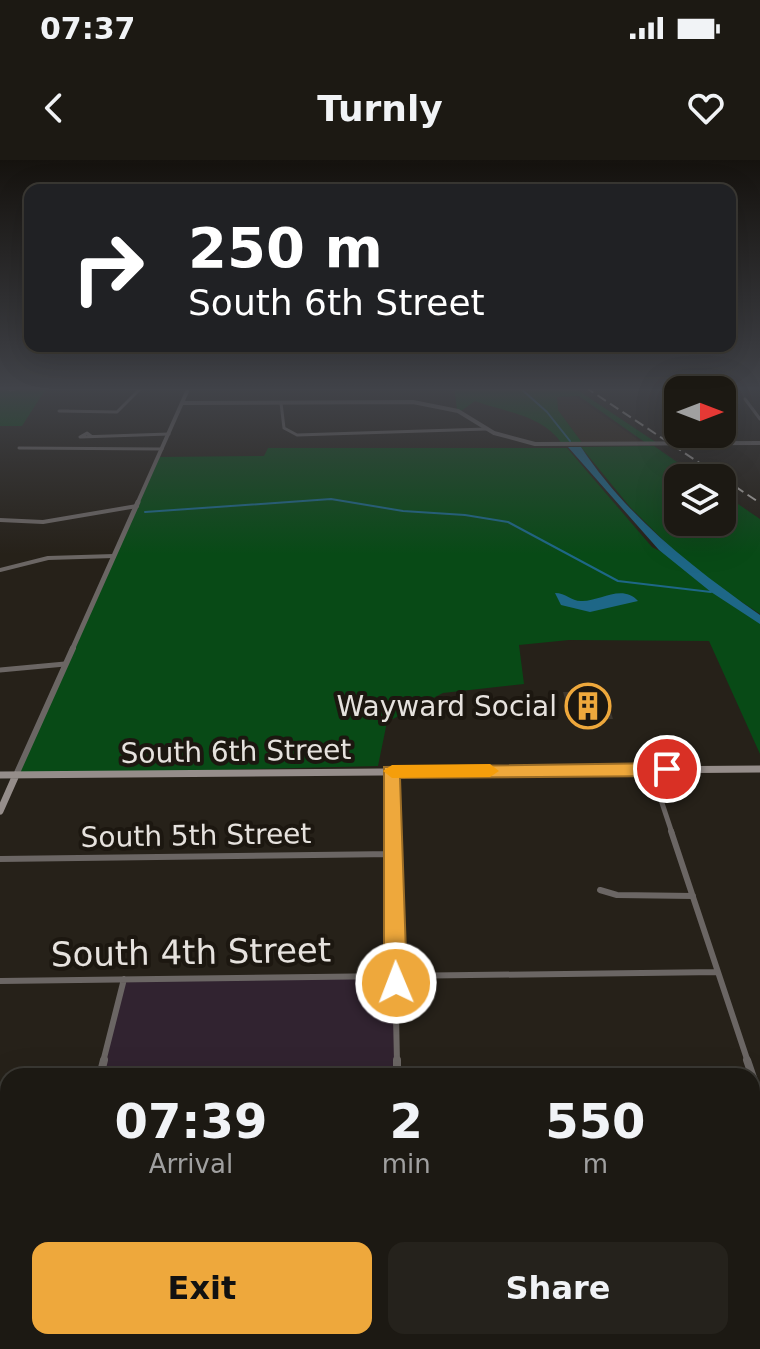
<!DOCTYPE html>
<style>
body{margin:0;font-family:"DejaVu Sans",sans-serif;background:#25221c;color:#f1f3f6;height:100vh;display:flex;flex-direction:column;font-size:30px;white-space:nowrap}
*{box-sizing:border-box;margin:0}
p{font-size:26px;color:#a0a0a0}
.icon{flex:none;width:44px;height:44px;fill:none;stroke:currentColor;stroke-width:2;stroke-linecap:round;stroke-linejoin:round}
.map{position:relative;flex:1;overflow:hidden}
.sheet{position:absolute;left:0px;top:908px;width:760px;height:282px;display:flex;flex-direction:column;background:#1c1913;border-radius:24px 24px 0 0;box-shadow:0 8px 32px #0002,0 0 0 2px #3a3833}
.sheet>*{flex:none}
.guide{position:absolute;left:24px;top:24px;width:712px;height:168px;border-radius:16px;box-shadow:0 8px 32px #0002,0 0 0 2px #3a3833;background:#202124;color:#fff;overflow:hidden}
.needle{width:52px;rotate:90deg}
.tools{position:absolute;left:664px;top:216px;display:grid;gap:16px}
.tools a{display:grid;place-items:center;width:72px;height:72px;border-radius:16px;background:#1c1913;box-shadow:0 8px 32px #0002,0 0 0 2px #3a3833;font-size:40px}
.pin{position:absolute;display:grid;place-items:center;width:68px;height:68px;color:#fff;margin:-34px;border:4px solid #fff;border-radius:50%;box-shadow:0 2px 8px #0007}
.me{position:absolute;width:88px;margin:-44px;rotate:359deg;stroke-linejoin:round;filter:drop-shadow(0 0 6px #0008)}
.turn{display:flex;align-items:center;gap:28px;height:168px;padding:0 32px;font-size:36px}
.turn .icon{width:104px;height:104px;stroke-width:2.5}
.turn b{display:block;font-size:56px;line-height:68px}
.eta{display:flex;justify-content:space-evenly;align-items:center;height:136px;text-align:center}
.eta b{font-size:48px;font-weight:800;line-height:56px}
.button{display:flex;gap:16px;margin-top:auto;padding:16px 32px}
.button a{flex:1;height:92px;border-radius:16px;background:#eea83c;color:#111;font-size:32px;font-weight:800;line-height:92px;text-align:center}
.button a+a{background:#25221c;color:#f1f3f6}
.status{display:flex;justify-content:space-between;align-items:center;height:56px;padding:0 40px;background:#1c1913;direction:ltr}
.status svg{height:22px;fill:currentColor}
header{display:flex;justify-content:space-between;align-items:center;height:104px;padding:0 32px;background:#1c1913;font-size:36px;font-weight:800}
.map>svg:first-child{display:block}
</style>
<div class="status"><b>07:37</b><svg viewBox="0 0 49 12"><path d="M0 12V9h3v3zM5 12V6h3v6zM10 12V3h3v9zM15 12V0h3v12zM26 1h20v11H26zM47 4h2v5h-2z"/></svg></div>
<header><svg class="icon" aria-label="back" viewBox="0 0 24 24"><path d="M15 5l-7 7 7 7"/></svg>Turnly<svg class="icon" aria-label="heart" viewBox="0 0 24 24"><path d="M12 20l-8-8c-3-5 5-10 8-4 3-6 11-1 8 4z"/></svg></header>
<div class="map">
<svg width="760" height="1189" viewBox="0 0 760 1189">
<rect width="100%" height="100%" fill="#262119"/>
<path fill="#30271a" d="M556 237H576L643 283 583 284 558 250Z"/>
<path fill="#312330" d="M395 816 397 916H100L124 819Z
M401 1182V1189H198L192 1183Z"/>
<path fill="#084a16" d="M0 227H47L22 266H0Z
M454 227H573L657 283H646L579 236 557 237 558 250 583 284H562C543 255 504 252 475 241L461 251 457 249Z
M654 286 700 318H678V362H722V333L760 359V454L737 439 760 462V594L709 481 569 480 519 485 524 524 443 533 387 562 378 606 16 615 158 297 264 296 268 288H567L652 387 689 406 630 347 581 287Z"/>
<path fill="#1e6787" d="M568 287H581C627 357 692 407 760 455V464L711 432 659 390Z
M555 433C566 433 571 441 581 441 599 442 622 423 638 441L590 452 561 445Z"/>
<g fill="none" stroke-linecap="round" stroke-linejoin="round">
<path stroke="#1e6787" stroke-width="2" d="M519 227 547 252 570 281
M145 352 331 339 403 351 465 355 508 362 618 421 711 432"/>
</g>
<path fill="#3c362f" d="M604 531 613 559 571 560 563 532Z"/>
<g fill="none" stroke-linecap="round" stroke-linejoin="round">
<path stroke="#6b6664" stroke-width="3" d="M10 230 27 227
M745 239 760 259
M281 243 284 268 297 275 486 269
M69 251H59L117 252 142 227
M91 276 87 273 80 277 169 274
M19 288 162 289"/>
<path stroke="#6b6664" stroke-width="4" d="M0 360 43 362 137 346
M0 410 48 398 114 396"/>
<path stroke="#6b6664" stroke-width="5" d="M0 510 65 504
M651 610 672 673
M391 611 392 673"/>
<path stroke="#6b6664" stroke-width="6" d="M392 671 397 902
M671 671 748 902
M0 699 393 694
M600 730 617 735 693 736
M0 821 718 812
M103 902 124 819"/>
<path stroke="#6b6664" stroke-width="8" d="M397 900V916
M747 900 760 938
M397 915 559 913 569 916
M100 916 104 900
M0 1142H8
M401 1182V1189
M621 1182 623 1189
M34 1189 35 1182"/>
<path stroke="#6b6664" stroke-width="4" d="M183 243 413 242 458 251 494 273 535 284 760 283
M137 344 189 227"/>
<path stroke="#6b6664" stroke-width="5" d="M72 490 138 342"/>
<path stroke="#6b6664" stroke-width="6" d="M16 615 73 488"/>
<path stroke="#958d8a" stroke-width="7" d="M0 615 760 609
M0 651 16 615"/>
<path stroke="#b2aea9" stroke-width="2" stroke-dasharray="10 5" stroke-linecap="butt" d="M585 227 760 343"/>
</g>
<linearGradient id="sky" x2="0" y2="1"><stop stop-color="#15120e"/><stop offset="0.58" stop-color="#414349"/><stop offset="1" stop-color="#414349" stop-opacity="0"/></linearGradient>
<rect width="760" height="394" fill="url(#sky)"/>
<path fill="#eea83c" stroke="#9b6d27" stroke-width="2" d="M667 603 676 609 667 616 400 618 407 823 404 831 396 834 387 831 384 823V607Z"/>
<path fill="#f59e0b" d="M490 604 499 611 490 617 392 618 383 611 392 605Z"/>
<defs>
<g id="building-ring" transform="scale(2.3)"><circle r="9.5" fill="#1c1710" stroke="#eea83c" stroke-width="1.5"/><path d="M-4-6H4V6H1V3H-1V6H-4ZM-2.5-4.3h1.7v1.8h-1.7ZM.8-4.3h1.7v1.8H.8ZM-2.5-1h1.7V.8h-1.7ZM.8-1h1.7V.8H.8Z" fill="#eea83c"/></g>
</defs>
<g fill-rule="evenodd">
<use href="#building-ring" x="588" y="546"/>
</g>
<g text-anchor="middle" stroke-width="8" stroke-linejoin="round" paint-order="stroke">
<g font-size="28" fill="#e6e2de" stroke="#1c1710" text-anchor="end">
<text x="557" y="556">Wayward Social</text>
</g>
<g font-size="28" fill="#e6e2de" stroke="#1c1710">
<text transform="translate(236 591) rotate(-1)" y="10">South 6th Street</text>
<text transform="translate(196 675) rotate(-1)" y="10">South 5th Street</text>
</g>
<g font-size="34" fill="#e6e2de" stroke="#1c1710">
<text transform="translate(191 792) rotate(-1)" y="12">South 4th Street</text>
</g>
</g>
</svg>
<div class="tools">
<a><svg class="needle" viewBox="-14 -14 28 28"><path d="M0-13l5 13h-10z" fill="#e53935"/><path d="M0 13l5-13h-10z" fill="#a0a0a0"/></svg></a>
<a><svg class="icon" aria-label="layers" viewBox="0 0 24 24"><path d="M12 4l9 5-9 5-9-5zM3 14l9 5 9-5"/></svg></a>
</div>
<div class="pin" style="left:667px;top:609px;background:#d93025"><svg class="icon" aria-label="arrive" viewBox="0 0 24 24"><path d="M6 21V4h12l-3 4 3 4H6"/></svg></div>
<svg class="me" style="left:396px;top:823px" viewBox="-20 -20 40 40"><circle r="17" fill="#eea83c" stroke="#fff" stroke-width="3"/><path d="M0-11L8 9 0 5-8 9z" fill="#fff"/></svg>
<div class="guide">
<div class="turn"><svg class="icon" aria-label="right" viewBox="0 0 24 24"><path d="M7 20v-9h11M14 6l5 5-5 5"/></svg><div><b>250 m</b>South 6th Street</div></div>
</div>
<section class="sheet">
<div class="eta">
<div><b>07:39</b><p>Arrival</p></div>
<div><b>2</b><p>min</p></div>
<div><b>550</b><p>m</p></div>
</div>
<div class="button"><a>Exit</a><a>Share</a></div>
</section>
</div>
